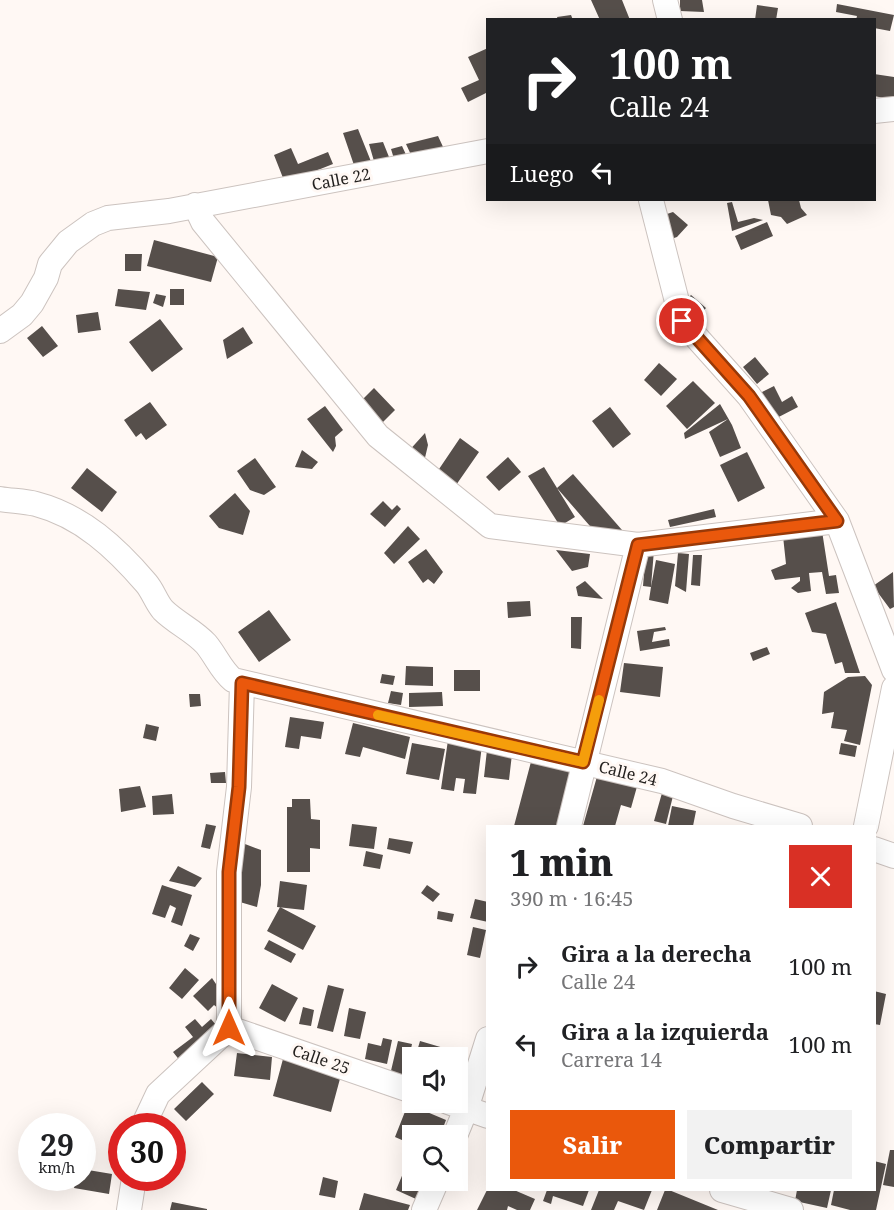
<!DOCTYPE html>
<html lang="es">
<meta charset="utf-8">
<style>
body{margin:0;font-family:"Noto Serif",serif;background:#f2f2f2;color:#202124;height:100vh;display:flex;flex-direction:column;font-size:22px;white-space:nowrap}
*{box-sizing:border-box;margin:0}
p{font-size:20px;color:#757577}
.icon{flex:none;width:33px;height:33px;fill:none;stroke:currentColor;stroke-width:2;stroke-linecap:round;stroke-linejoin:round}
.map{position:relative;flex:1;overflow:hidden}
.details{position:absolute;left:486px;top:825px;width:390px;height:366px;display:flex;flex-direction:column;background:#fff;border-radius:0px;box-shadow:0 6px 24px #0002}
.details>*{flex:none}
.guide{position:absolute;left:486px;top:18px;width:390px;height:183px;border-radius:0px;box-shadow:0 6px 24px #0002;background:#202124;color:#fff;overflow:hidden}
.fabs{position:absolute;left:402px;top:1047px;display:grid;gap:12px}
.fabs a{display:grid;place-items:center;width:66px;height:66px;border-radius:0px;background:#fff;box-shadow:0 6px 24px #0002;font-size:30px}
.speed{position:absolute;left:18px;top:1113px;display:flex;gap:12px;font-size:30px;font-weight:700;text-align:center}
.speed>*{display:grid;place-content:center;width:78px;height:78px;border-radius:50%;background:#fff;box-shadow:0 6px 24px #0002;line-height:1}
.speed small{font-size:15px;font-weight:400}
.speed .limit{border:9px solid #d22;background:#fff;color:#111}
.pin{position:absolute;display:grid;place-items:center;width:51px;height:51px;color:#fff;margin:-26px;border:3px solid #fff;border-radius:50%;box-shadow:0 2px 6px #0007}
.me{position:absolute;width:66px;margin:-33px;rotate:0deg;stroke-linejoin:round;filter:drop-shadow(0 0 4px #0008)}
.turn{display:flex;align-items:center;gap:21px;height:126px;padding:0 24px;font-size:27px}
.turn .icon{width:78px;height:78px;stroke-width:2.5}
.turn b{display:block;font-size:42px;line-height:51px}
.then{display:flex;align-items:center;height:57px;padding:0 24px;background:#0003;gap:12px;font-size:22px}
.round{display:grid;place-items:center;flex:none;width:63px;height:63px;border-radius:0px;background:#f2f2f2}
.head{display:flex;align-items:center;justify-content:space-between;height:102px;padding:0 24px}
h1{font-size:36px;font-weight:800;line-height:45px}
.cta{display:flex;gap:12px;margin-top:auto;padding:12px 24px}
.cta a{flex:1;height:69px;border-radius:0px;background:#ea580c;color:#fff;font-size:24px;font-weight:800;line-height:69px;text-align:center}
.cta a+a{background:#f2f2f2;color:#202124}
ul{padding:0;list-style:none}
li{display:flex;align-items:center;gap:18px;height:78px;padding:0 24px}
li div{flex:1}
li b{display:block;font-size:22px}
li em{font-style:normal}
.map>svg:first-child{display:block}
</style>
<div class="map">
<svg width="894" height="1210" viewBox="0 0 894 1210">
<rect width="100%" height="100%" fill="#fff8f4"/>
<path fill="#564f4b" d="M591 0H622L630 20H600Z
M680 0H702L704 12 680 11Z
M837 4 894 15 890 31 874 28V20H856L857 16 836 12Z
M757 5 778 8 776 20H755Z
M571 15 573 20H558L557 17Z
M488 48V92L468 102 461 88 479 80 468 57Z
M874 74 894 77V100L874 96Z
M358 129 372 164 355 168 343 133Z
M438 136 444 149 412 157 406 144Z
M383 142 391 162 376 168 369 144Z
M402 146 408 159 395 162 391 149Z
M291 148 298 164 328 152 333 164 285 183 274 155Z
M768 200H799L801 208 807 215 787 224 781 217 771 215Z
M732 202 738 222 754 218 763 220 732 231 727 203Z
M673 212 688 225 677 237 668 240 661 216Z
M767 222 773 236 741 250 735 236Z
M154 240 218 257 211 282 147 266Z
M125 254H142L141 271H125Z
M118 289 150 292 146 310 115 306Z
M170 289H184V305H170Z
M156 294 166 296 163 307 153 303Z
M691 295 706 308 693 322 683 304Z
M98 312 101 330 78 333 76 315Z
M160 319 183 349 152 372 129 342Z
M42 326 58 346 43 357 27 338Z
M243 327 253 343 227 359 223 340Z
M755 357 769 374 757 384 743 367Z
M659 363 677 379 661 396 644 380Z
M693 381 715 403 687 429 666 406Z
M774 386 782 402 792 396 798 407 771 421 758 394Z
M374 388 395 410 377 428 355 407Z
M150 402 167 425 146 440 141 433 136 437 124 420Z
M720 404 732 425 741 448 720 457 709 432 728 419 685 439 684 433Z
M325 406 343 430 335 437 336 446 333 452 307 419Z
M610 407 631 434 613 448 592 421Z
M425 433 428 445 424 462 406 454Z
M460 438 479 452 454 488 435 475Z
M302 450 318 462 312 469 295 467Z
M747 452 765 488 738 502 720 465Z
M508 457 521 472 499 491 486 477Z
M255 458 276 487 264 495 250 490 237 471Z
M544 467 557 488 573 474 622 530 596 533 557 488 575 517 560 526 528 476Z
M87 468 117 492 102 512 71 488Z
M235 493 250 511 243 535 219 528 209 516Z
M383 501 392 510 397 505 401 509 385 527 370 514Z
M714 509 716 517 670 527 668 520Z
M408 526 420 539 394 564 384 553Z
M822 531 829 576 836 575 839 593 826 594 822 572 809 573 811 591 798 593 791 588 800 581V577L775 580 771 570 786 564 783 536Z
M426 549 443 572 434 584 428 579 423 583 408 562Z
M646 549 654 550 651 587 656 560 675 564 668 604 649 600 651 587 643 586Z
M556 550 590 554 588 567 572 571Z
M678 553 689 554 686 592 675 586Z
M693 555H702L700 586 691 585Z
M893 572 894 607 890 609 873 586Z
M585 581 603 599 578 596 576 587Z
M530 601 531 616 508 618 507 602Z
M836 602 860 673H845L842 662 835 664 826 634 812 632 805 613Z
M269 610 291 640 259 662 238 632Z
M571 617H582L581 649 571 648Z
M665 627 666 630 654 632 652 642 669 639 670 646 640 651 637 631Z
M767 647 770 654 753 661 750 653Z
M624 663 663 667 660 697 620 692Z
M406 666 433 667V686L405 685Z
M454 670H480V691H454Z
M382 674 395 676 393 685 380 683Z
M865 676 872 685 860 745 844 741 847 730 831 728 834 712 822 714 824 692 848 677Z
M391 691 403 693 401 705 388 703Z
M442 692 443 706 409 707V693Z
M189 694H200L201 706 190 707Z
M290 717 324 722 321 739 301 736 299 749 285 747Z
M353 723 410 737 405 759 363 747 360 757 345 754Z
M146 724 159 727 156 741 143 738Z
M448 740 482 745 476 794 463 793 465 779 456 778 454 791 441 789Z
M412 743 445 749 439 780 406 774Z
M841 743 857 746 855 757 839 754Z
M487 750 512 754 509 780 484 777Z
M532 758 573 768 559 826H514Z
M225 772 226 783H211L210 773Z
M598 773 638 783 631 808 621 805 615 826H583Z
M140 786 146 807 121 812 119 789Z
M662 793 673 796 666 824 654 821Z
M172 794 174 814 153 815 152 796Z
M292 799H310L311 819 320 820V849L310 848V872H287V807H292Z
M672 806 696 811 693 826H668Z
M206 824 216 826 210 849 201 847Z
M352 824 377 827 374 849 349 846Z
M389 838 413 842 410 854 387 849Z
M245 844 261 850V885L257 907 233 900Z
M366 851 383 855 380 869 363 866Z
M178 866 202 878 195 887 169 881Z
M280 881 307 885 304 910 277 907Z
M162 885 192 895 182 926 171 922 176 908 170 905 165 918 152 914Z
M427 885 440 894 433 902 421 893Z
M475 899 488 902V922L470 918Z
M280 907 316 926 303 950 267 931Z
M438 911 454 914 452 922 437 919Z
M473 927 486 930 480 958 467 955Z
M190 934 200 938 193 951 184 946Z
M269 940 296 954 291 963 264 949Z
M185 968 199 980 182 999 169 988Z
M212 978 226 999 219 1009 214 1005 208 1011 193 996Z
M272 984 298 998 285 1022 259 1008Z
M328 985 344 989 333 1032 317 1028Z
M874 991 886 994 880 1025 874 1024Z
M303 1007 314 1010 311 1026 299 1024Z
M349 1008 366 1012 360 1039 344 1036Z
M195 1019 202 1027 211 1019 220 1030 181 1062 173 1052 193 1037 185 1027Z
M383 1038 392 1040 387 1064 365 1059 368 1043 381 1046Z
M398 1041 412 1044 408 1063 412 1064V1081L390 1075Z
M420 1041 454 1051 452 1058H415Z
M237 1053 272 1057 270 1080 234 1076Z
M283 1059 341 1075 331 1112 273 1096Z
M202 1082 214 1094 186 1121 174 1109Z
M408 1104 446 1120 440 1136H421L415 1133 412 1136 411 1144 395 1137Z
M172 1150 184 1155 179 1166 172 1163Z
M890 1150H894V1187L883 1185Z
M874 1161 886 1164 876 1210H850L831 1205 834 1190H874Z
M82 1169 112 1174 109 1194 74 1188 76 1178H82Z
M404 1171 412 1175V1180H424L416 1199 396 1190Z
M323 1177 338 1181 335 1198 319 1195Z
M487 1190H514L535 1199 530 1210H517L508 1206 507 1210H477Z
M547 1190H589L583 1206 553 1196 551 1204 543 1201Z
M599 1190H652L644 1210 618 1201 614 1210H591Z
M665 1190H669L718 1210H657Z
M797 1190H831L827 1208 795 1201Z
M364 1193 410 1205 408 1210H359Z
M172 1202 207 1209V1210H170Z"/>
<g fill="none" stroke-linecap="round" stroke-linejoin="round">
<g stroke="#ccc3bf" stroke-width="26">
<path id="street" d="M665 0 670 20
M874 111 894 109
M651 200 682 321 749 396 837 521 894 670
M195 205 203 222 378 436 490 526 638 545 837 521
M0 331 22 315 32 303 46 278 50 264 68 242 93 224 108 218 169 211 488 151
M0 499C12 501 25 501 36 504 82 516 116 548 146 583 153 591 156 602 163 610 176 623 193 630 206 644 216 656 221 670 233 680L662 781 733 806 800 826
M569 826 638 545
M866 826 894 688
M874 849 894 856
M229 1028 412 1091
M448 1102 488 1116
M143 1126 158 1094 229 1028V872L239 787 242 683
M455 1136 466 1109 488 1039
M722 1190 791 1210
M129 1210 134 1178
M424 1210 437 1180"/>
</g>
<use href="#street" stroke="#fff" stroke-width="24"/>
</g>
<g fill="none" stroke-linecap="round" stroke-linejoin="round">
<g stroke="#983908" stroke-width="15">
<path id="route" d="M229 1028V872L239 787 242 683 583 762 638 545 837 521 749 396 682 321"/>
</g>
<use href="#route" stroke="#ea580c" stroke-width="10"/>
<path stroke="#f59e0b" stroke-width="10" d="M378 715 583 762 599 700"/>
</g>
<g text-anchor="middle" stroke-width="6" stroke-linejoin="round" paint-order="stroke">
<g font-size="16" fill="#221f1d" stroke="#fff8f4">
<text transform="translate(341 179) rotate(-11)" y="6">Calle 22</text>
<text transform="translate(628 773) rotate(14)" y="6">Calle 24</text>
<text transform="translate(321 1059) rotate(19)" y="6">Calle 25</text>
</g>
</g>
</svg>
<div class="fabs">
<a><svg class="icon" aria-label="sound" viewBox="0 0 24 24"><path d="M4 9h4l5-4v14l-5-4H4zM17 9q2 3 0 6"/></svg></a>
<a><svg class="icon" aria-label="search" viewBox="0 0 24 24"><circle cx="10" cy="10" r="6"/><path d="M15 15l6 6"/></svg></a>
</div>
<div class="speed"><div>29<small>km/h</small></div><div class="limit">30</div></div>
<div class="pin" style="left:682px;top:321px;background:#d93025"><svg class="icon" aria-label="arrive" viewBox="0 0 24 24"><path d="M6 21V4h12l-3 4 3 4H6"/></svg></div>
<svg class="me" style="left:229px;top:1028px" viewBox="-20 -20 40 40"><path d="M0-17L14 15 0 8-14 15z" fill="#ea580c" stroke="#fff" stroke-width="4"/></svg>
<div class="guide">
<div class="turn"><svg class="icon" aria-label="right" viewBox="0 0 24 24"><path d="M7 20v-9h11M14 6l5 5-5 5"/></svg><div><b>100 m</b>Calle 24</div></div>
<div class="then">Luego<svg class="icon" aria-label="left" viewBox="0 0 24 24"><path d="M17 20v-9H6M10 6l-5 5 5 5"/></svg></div>
</div>
<section class="details">
<div class="head"><div><h1>1 min</h1><p>390 m · 16:45</p></div><a class="round" style="background:#d93025;color:#fff"><svg class="icon" aria-label="close" viewBox="0 0 24 24"><path d="M6 6l12 12M18 6L6 18"/></svg></a></div>
<ul>
<li><svg class="icon" aria-label="right" viewBox="0 0 24 24"><path d="M7 20v-9h11M14 6l5 5-5 5"/></svg><div><b>Gira a la derecha</b><p>Calle 24</p></div><em>100 m</em></li>
<li><svg class="icon" aria-label="left" viewBox="0 0 24 24"><path d="M17 20v-9H6M10 6l-5 5 5 5"/></svg><div><b>Gira a la izquierda</b><p>Carrera 14</p></div><em>100 m</em></li>
</ul>
<div class="cta"><a>Salir</a><a>Compartir</a></div>
</section>
</div>
